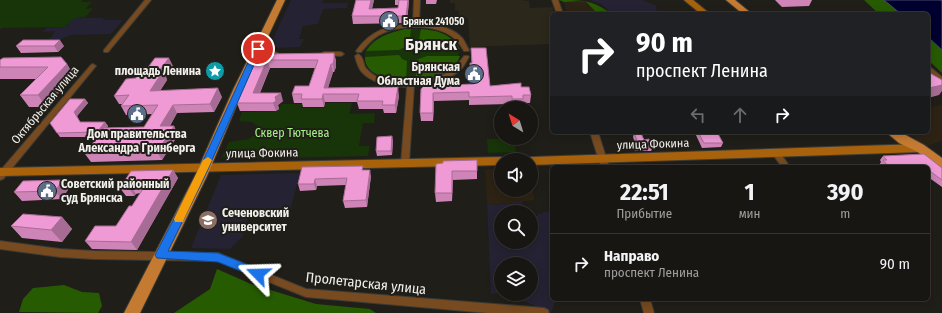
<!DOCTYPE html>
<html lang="ru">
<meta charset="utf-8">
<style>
body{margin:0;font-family:"Fira Sans Condensed",sans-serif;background:#252320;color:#f1f3f6;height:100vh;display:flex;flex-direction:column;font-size:15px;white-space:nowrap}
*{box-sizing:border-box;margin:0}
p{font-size:13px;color:#9f9f9f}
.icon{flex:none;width:22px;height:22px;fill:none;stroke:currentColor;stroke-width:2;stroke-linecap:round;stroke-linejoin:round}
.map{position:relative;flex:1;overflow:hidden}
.sheet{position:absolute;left:550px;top:165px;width:380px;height:136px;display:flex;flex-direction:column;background:#181612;border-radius:6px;box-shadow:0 2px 10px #0003,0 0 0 1px #363532}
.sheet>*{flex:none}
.top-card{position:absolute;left:550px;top:12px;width:380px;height:122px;border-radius:6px;box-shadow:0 2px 10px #0003,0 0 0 1px #363532;background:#202124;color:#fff;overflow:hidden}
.needle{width:26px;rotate:322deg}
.buttons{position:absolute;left:494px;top:101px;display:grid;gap:8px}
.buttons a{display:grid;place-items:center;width:44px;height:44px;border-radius:50%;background:#181612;box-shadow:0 2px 10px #0003,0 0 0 1px #363532;font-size:20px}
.pin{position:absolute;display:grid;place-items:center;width:34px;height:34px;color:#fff;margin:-17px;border:2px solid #fff;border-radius:50%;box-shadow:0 1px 4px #0007}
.me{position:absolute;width:44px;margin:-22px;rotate:292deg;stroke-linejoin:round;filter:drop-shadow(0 0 3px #0008)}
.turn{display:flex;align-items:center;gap:14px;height:84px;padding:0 20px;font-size:18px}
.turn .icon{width:52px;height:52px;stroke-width:2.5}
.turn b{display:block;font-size:28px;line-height:34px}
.lanes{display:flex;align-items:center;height:38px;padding:0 20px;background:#0003;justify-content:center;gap:20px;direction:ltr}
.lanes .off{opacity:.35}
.eta{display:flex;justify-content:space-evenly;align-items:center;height:68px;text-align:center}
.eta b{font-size:24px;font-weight:700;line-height:28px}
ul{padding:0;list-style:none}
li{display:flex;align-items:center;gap:12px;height:60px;padding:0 20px;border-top:1px solid #363532}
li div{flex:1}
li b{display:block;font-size:15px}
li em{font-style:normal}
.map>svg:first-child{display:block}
</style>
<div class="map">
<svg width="942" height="313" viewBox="0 0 942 313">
<rect width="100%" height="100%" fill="#201e18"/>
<path fill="#2d2314" d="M585 1 588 6 596 10 598 14H567L564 2Z
M942 105V141L926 146 907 132H928V107Z
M501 168V190H531V173L534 200 493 205 487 203 485 170Z"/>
<path fill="#2b271b" d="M450 0H521L529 1 530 8 553 7 552 44 470 47 468 18H459V11L455 10V3H450Z"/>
<path fill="#252233" d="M291 0H323L322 3H348L347 8 323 9 318 24 303 26 299 39H304L300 47 273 48 270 45Z
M590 0H642L657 6 656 9 659 14H612L601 4Z
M75 18H104L103 20H123L111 34 70 35 61 39H50L55 31 43 32 46 28 65 27Z
M300 173 289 215 249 217 242 237 230 249 191 248 221 175Z
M512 201H522L524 211 526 212H501V242H531V216H538V214H543L542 212 552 211V299H556L551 313 508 294H531V264H501V293L491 294 487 203 493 205 512 203Z"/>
<path fill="#183409" d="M0 0H83L81 2H92L85 9 93 8 86 17 75 18 65 27 2 28 0 30Z
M405 29C418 29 431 29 444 34 467 43 461 67 441 75 381 98 324 47 405 29Z
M326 103H352L349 114 375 113 374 123H363L359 146H370L368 156 231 159 232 157H222L229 142 249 139 259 131 260 128 252 122 239 121 242 112 278 111 281 104H303L301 108H324Z
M487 139H514L516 152 488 153Z"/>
<path fill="#265b01" d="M559 0C584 0 592 0 612 14H598L585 1 564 2Z
M864 0H884L901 14H879Z
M405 29H411L409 45 399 50 366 51C375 37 389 33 405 29Z
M421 29C437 30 451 34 460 49L426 50 418 45Z
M928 37 942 50V73L928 60Z
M399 55 402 59 407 61 406 81C392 80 364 76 365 57Z
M427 56H460C455 73 432 79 416 81V60Z
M217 269 251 284 316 304 370 309 376 313H174L210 289Z
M64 285 82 292 99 293 102 306 98 313 19 312 23 299 33 288Z"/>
<path fill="#000030" stroke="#484868" d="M884 0H940L942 1V50L928 37V14H901Z"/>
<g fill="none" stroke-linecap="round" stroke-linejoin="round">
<g stroke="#3d3b36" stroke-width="2">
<path id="street" d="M145 0H151L108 52H104V50Z
M414 0H420L419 24C434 24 453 27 463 39 465 42 467 47 469 50L468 51H464C462 48 460 44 457 41 441 23 399 24 379 35 372 39 366 46 361 52H357L356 51C371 30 389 25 413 24Z
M552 0H558L563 14H557Z
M276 52 279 54 278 55 255 57 252 55 255 53Z
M324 52H341L344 54 341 56 322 55 321 54Z
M358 54C363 56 363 62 365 67 367 70 373 75 377 77 399 88 436 83 454 68 458 65 461 60 464 56H468L469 57C466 61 464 67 460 70 448 81 430 85 414 86L409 163 408 165 405 166 401 163 407 87C391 86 372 84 361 71 358 67 356 60 355 56Z
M93 64 96 66 95 67 3 179 0 180V171L91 65Z
M928 66 930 67 942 77V83L940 82 928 72Z
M590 132H598L609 167H601Z
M775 149 778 150 790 167H782L771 152Z
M0 241 60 249 94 251 218 253 306 289 544 308 548 310 549 313H488L306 297 217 261 94 259 60 257 0 249Z
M640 299H650L654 313H644Z"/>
</g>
<g stroke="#3d3b36" stroke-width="2">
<path id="secondary" d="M684 0H693L710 14H701Z
M920 144 925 148 920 152 531 165V160H526L531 157Z
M501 157 506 160H501V165L0 176V168Z"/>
</g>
<g stroke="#3d3b36" stroke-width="2">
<path id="primary" d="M277 0H285L243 90 207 176 140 313H124L195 176 233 90Z
M726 0H735L752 14H743Z
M886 132H900L924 145 942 158V168L916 151 899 143Z"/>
</g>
<use href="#street" fill="#774a1f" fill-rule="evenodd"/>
<use href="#secondary" fill="#a9620c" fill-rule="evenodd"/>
<use href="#primary" fill="#c47b31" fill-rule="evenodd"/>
</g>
<path fill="#ce84b7" d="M356 0H374L372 9 398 8 399 5H395V0H409L407 23 353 24 352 16Z
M426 0H437L436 4H426Z
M775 0H812L809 6 782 7Z
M16 46H64L58 52 21 53Z
M471 48 490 86 521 87 531 95 530 103H523V107H512L511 104 469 105V100L434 101 433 121H421L420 113 421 89 473 84V78H470V63H472Z
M334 53 336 61V67L334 72H333L328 88 399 96 396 113H384L383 109H359L357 102H325L324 107H303L302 103H294L292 94 309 86 315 68H270L260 93 283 101 278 105 279 109 276 111H240L237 103 256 60Z
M0 60 67 64 74 76 46 107H29L20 95 36 79H0Z
M173 66 166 77 167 80 160 91 222 97 214 112 177 113 170 126H174L178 135 162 160 91 162 85 154 97 137H60L50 123 85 99 88 103 77 116 80 122H105L108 126 107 128 144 127 152 114 126 115 121 106 122 104H119L114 96 136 78 143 74Z
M695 132H717L723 143 721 147 702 148 695 133Z
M634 133 644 140 653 146 651 151H635L632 145 634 140 633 137Z
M393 140 392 155 377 156 376 151Z
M883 156 942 168V187L928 177V167H881L879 165 881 162 880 160Z
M443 163 477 171V179L453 180 452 201 436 202 435 193Z
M302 167 364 170 371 176 367 207 345 208 343 201 346 185 317 186 316 190 300 191 298 184Z
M173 170 178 178 137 250 92 249 85 241 116 226 132 206 140 193 136 194 134 196H126L120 188Z
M63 180 69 188 62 199 22 201 14 192Z
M62 217 72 229 62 242 22 238 11 226Z"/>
<path fill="#a76c95" d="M371 0H374L370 16 369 9Z
M408 0H409L407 23 406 16Z
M60 40 64 46 58 52 54 46Z
M334 53 336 61V67L334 72 333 64Z
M169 58 173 66 166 77 167 80 154 100 150 91 159 71Z
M267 60 270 68 256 101 253 93Z
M67 64 74 76 46 107 38 95Z
M331 64 333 72 326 94 324 88Z
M942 85V91L939 95 928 98V90L929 88Z
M398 87 399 96 396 113 395 105Z
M218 88 222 97 214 112 210 104Z
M281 93 283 101 278 105 279 109 276 111 273 103 275 97Z
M433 93 434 101 433 121Z
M323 94 325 102 324 107 322 99Z
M85 99 88 103 77 116 83 126 74 112Z
M173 105 177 113 165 135 160 126Z
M105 122 108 126 100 137 97 132Z
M174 126 178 135 162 160 157 152Z
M392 136 393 140 392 155 391 151Z
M173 170 178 178 137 250 131 242Z
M370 170 371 176 367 207 366 200Z
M315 179 317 186 316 190 314 184Z
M63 180 69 188 62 199 55 191Z
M130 185 136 194 134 196 129 188Z
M62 217 72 229 62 242 51 230Z"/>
<path fill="#ef9ad5" stroke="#a76c95" d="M356 0H371L369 9 398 8 399 0H408L406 16H352Z
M23 40H60L54 46H16Z
M471 48H486L490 86 521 83V87H529L531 95H523V99H512V96L469 97V92L433 93V113H420L421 89 424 86 474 84 473 70H470V63H472Z
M334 53V59L333 64H331L324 88 398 87 395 105H382L383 101H357L359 94H323L322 99H301L302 94H292L295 86H309L318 60H267L253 93H281L275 97 276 101 273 103H237L256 60 261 56 267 54Z
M61 57 67 64 38 95H20L48 67H0V60L3 58Z
M155 58H169L159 71H163L150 91 218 88 210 104 173 105 160 126H174L157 152 85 154 104 128 144 127 158 105 121 106 129 95 114 96 126 79 136 78 139 75 143 74Z
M928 72 942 80V85L929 88 928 87Z
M70 99H85L74 112 80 122H105L97 132 57 133 50 123Z
M698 132H717L723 143H704Z
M634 133H641L644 140 649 139 653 146 636 147 634 140H637Z
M392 136 391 151H376L377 137Z
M924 154 942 168V180L931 172H928V167H889L883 160H887L883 156Z
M477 160V171H452V193H435L436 164 443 163V161Z
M363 166 362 170H370L366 200 343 201 347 178 315 179 314 184H298L302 167Z
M173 170 131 242 85 241 95 226H116L129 206H132L146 184 130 185 129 188H120L131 171Z
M63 180 55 191 14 192 23 181Z
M23 214 62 217 51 230 11 226Z"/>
<path fill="#1a73e8" stroke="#114b97" d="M255 47 261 49 205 176 168 251 218 253 262 270 264 274 262 277 258 278 218 262 157 258 155 255 196 176Z"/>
<path fill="#f59e0b" d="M208 157 212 160 184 219 183 222H175L174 219 203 160Z"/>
<defs>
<g id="civic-disc" transform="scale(1)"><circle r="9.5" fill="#5c6f8a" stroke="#201e18"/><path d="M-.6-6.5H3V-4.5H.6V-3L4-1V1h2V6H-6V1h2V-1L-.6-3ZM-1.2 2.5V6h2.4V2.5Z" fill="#fff"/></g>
<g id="sight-disc" transform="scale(1)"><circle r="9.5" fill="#0f9aa8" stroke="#201e18"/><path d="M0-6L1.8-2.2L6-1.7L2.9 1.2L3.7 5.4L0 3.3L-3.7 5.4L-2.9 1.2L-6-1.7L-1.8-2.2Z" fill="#fff"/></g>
<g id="university-disc" transform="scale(1)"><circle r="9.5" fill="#8d6e63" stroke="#201e18"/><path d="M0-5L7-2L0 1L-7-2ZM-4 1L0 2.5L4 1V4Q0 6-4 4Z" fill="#fff"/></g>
</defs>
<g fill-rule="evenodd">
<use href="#civic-disc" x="389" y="21"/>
<use href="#sight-disc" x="215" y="71"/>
<use href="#civic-disc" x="474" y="74"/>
<use href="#civic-disc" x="137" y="114"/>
<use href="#civic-disc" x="47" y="191"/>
<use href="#university-disc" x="208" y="220"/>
</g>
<g text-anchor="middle" stroke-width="4" stroke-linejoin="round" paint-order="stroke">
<g font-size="10" font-weight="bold" fill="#f1f0ec" stroke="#201e18" text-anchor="start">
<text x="403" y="25">Брянск 241050</text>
</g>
<g font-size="12" font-weight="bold" fill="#f1f0ec" stroke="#201e18" text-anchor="end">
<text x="460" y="71">Брянская<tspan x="460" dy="14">Областная Дума</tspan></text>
<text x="201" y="75">площадь Ленина</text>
<text x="137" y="138" text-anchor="middle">Дом правительства<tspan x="137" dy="14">Александра Гринберга</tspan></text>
<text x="61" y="188" text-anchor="start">Советский районный<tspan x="61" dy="14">суд Брянска</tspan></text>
<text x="222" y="217" text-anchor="start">Сеченовский<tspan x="222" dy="14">университет</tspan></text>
</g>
<g font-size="12" fill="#f1f0ec" stroke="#201e18">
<text transform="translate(45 105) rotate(-50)" y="4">Октябрьская улица</text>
<text transform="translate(653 144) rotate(-2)" y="4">улица Фокина</text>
<text transform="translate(262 153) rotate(-1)" y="4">улица Фокина</text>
</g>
<g font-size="12" fill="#a6f086" stroke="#201e18">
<text x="292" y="137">Сквер Тютчева</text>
</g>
<g font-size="14" fill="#f1f0ec" stroke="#201e18">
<text transform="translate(366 283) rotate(6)" y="5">Пролетарская улица</text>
</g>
<g font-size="17" font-weight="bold" fill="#f1f0ec" stroke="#201e18">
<text x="431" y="50">Брянск</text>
</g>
</g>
</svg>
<div class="buttons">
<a><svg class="needle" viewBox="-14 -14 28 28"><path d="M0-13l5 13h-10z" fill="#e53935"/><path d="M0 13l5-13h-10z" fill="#9f9f9f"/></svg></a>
<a><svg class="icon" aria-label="sound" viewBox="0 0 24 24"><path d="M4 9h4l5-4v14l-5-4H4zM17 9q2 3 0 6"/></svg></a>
<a><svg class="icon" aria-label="search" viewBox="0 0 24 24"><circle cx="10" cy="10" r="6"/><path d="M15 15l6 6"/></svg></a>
<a><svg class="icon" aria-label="layers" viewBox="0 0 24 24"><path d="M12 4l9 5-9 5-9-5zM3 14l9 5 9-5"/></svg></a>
</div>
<div class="pin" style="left:258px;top:49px;background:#d93025"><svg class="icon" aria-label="arrive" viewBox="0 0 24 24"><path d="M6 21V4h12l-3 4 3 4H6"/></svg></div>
<svg class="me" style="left:258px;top:274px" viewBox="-20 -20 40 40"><path d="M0-17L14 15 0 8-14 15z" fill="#1a73e8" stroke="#fff" stroke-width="4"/></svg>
<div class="top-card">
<div class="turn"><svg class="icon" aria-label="right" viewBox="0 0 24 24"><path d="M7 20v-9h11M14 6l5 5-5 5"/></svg><div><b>90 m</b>проспект Ленина</div></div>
<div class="lanes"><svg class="icon off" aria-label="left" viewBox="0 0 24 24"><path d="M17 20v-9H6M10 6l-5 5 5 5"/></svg><svg class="icon off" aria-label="ahead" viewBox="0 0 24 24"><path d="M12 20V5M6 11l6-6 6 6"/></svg><svg class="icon" aria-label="right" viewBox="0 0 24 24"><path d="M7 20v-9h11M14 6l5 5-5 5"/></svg></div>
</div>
<section class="sheet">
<div class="eta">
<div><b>22:51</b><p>Прибытие</p></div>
<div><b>1</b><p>мин</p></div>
<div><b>390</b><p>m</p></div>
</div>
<ul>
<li><svg class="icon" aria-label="right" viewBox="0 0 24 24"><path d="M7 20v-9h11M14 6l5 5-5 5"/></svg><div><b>Направо</b><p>проспект Ленина</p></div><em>90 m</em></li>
</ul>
</section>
</div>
